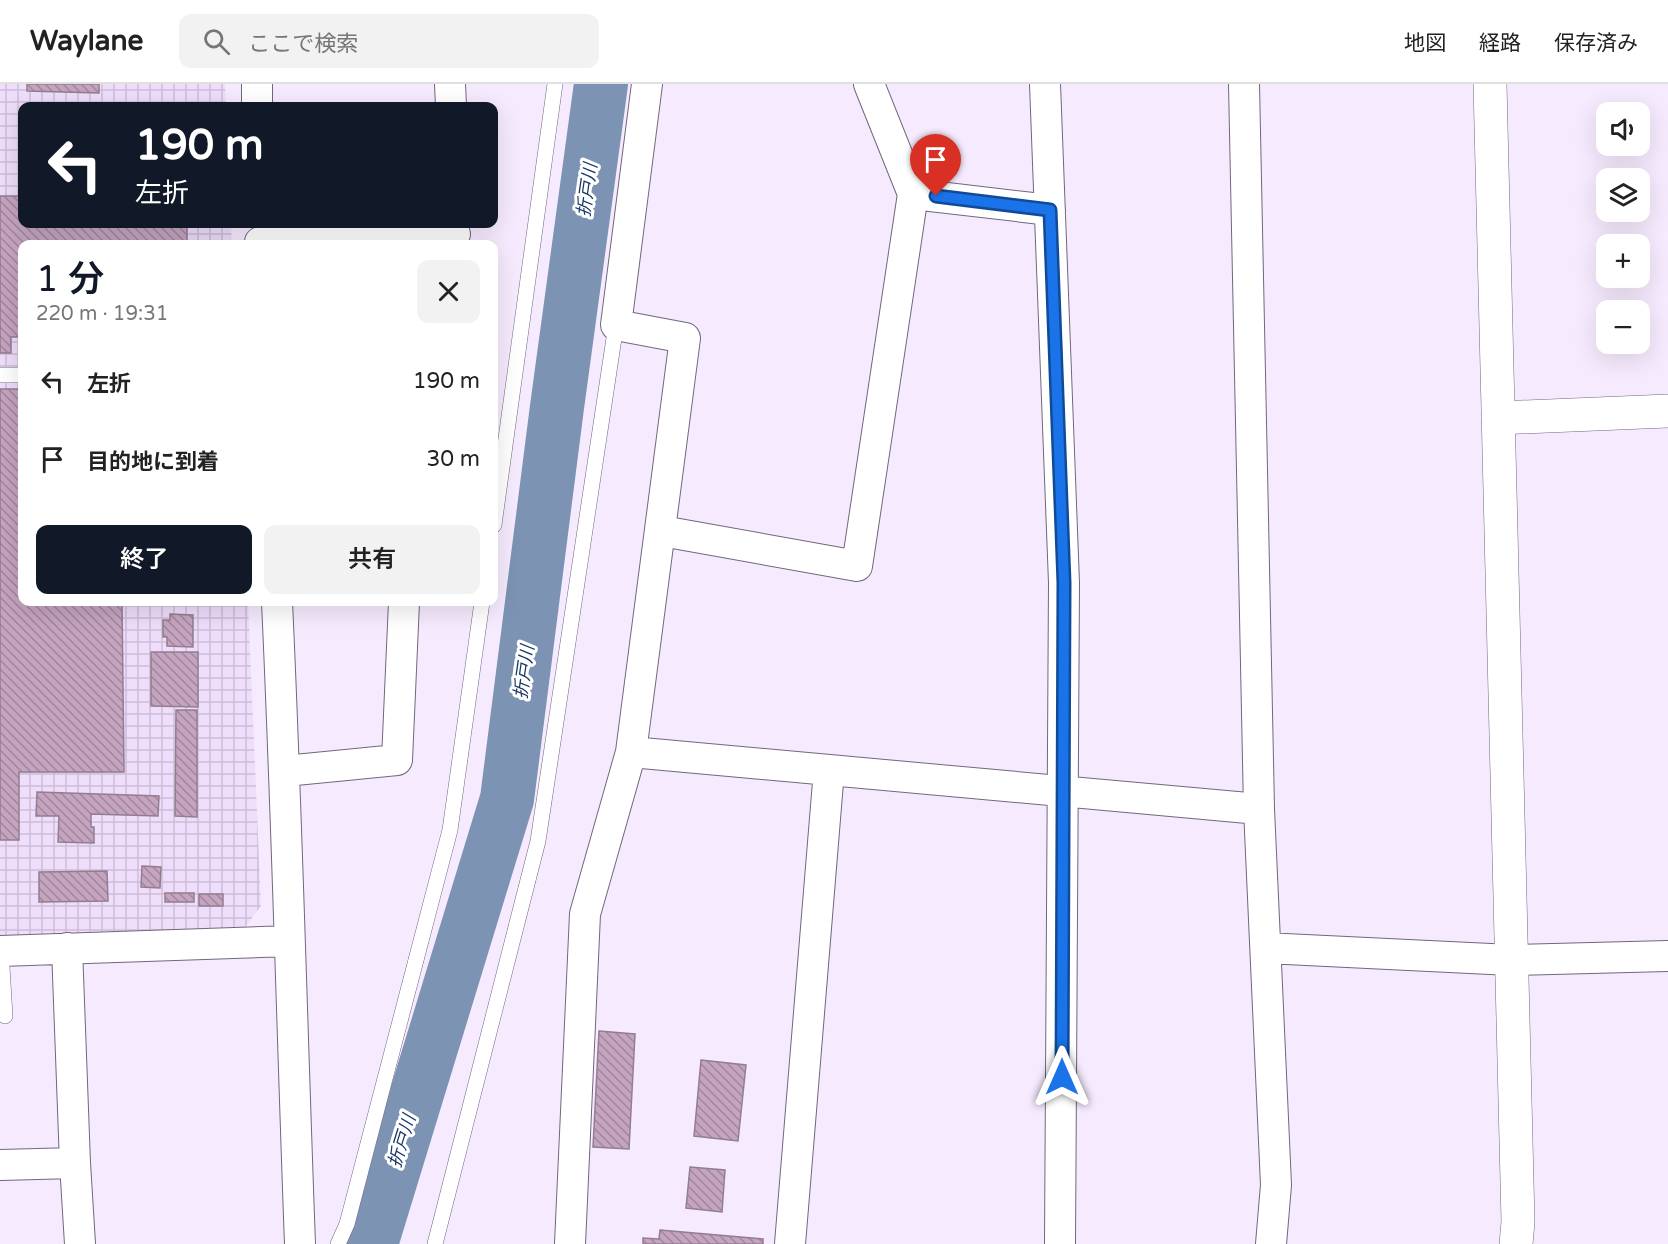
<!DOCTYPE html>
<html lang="ja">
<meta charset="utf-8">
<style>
body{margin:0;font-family:"Varela Round","Noto Sans JP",sans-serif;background:#f2f2f2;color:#222;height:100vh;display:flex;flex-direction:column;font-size:22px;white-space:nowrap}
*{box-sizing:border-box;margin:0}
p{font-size:20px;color:#767676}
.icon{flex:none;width:33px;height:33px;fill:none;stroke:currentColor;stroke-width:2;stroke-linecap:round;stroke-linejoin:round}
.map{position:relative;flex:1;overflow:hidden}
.side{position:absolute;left:18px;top:156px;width:480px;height:366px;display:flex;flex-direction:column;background:#fff;border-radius:12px;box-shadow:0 6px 24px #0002}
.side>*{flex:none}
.guide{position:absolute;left:18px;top:18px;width:480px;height:126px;border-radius:12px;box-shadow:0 6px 24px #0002;background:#111827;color:#fff;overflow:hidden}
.controls{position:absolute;left:1596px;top:18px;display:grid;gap:12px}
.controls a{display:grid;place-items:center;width:54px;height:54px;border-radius:12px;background:#fff;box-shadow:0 6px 24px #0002;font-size:30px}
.pin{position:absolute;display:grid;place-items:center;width:51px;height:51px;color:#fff;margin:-62px -26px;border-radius:50% 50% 50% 0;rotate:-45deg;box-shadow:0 0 6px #0007}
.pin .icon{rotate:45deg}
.me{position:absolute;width:66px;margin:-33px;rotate:0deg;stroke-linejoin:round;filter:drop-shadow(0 0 4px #0008)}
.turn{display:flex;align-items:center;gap:21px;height:126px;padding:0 18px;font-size:27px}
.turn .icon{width:78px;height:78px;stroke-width:2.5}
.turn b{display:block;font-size:42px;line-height:51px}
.round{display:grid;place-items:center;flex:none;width:63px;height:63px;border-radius:12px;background:#f2f2f2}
.head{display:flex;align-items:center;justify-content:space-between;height:102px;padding:0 18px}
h1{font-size:36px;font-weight:600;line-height:45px;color:#111827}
.cta{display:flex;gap:12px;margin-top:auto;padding:12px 18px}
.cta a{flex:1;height:69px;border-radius:12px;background:#111827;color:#fff;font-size:24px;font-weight:600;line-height:69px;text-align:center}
.cta a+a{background:#f2f2f2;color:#222}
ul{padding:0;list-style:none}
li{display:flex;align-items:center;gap:18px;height:78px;padding:0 18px}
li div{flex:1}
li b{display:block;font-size:22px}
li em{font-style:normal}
header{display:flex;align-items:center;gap:36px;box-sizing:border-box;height:84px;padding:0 30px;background:#fff;border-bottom:2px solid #e0e0e0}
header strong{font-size:28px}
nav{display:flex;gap:33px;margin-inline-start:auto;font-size:21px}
.search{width:420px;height:54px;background:#f2f2f2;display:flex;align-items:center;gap:15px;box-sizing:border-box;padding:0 21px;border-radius:12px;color:#767676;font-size:22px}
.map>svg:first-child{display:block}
</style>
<header>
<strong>Waylane</strong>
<div class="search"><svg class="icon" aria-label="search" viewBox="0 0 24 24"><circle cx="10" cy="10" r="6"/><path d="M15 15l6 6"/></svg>ここで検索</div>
<nav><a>地図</a><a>経路</a><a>保存済み</a></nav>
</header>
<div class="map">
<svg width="1668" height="1160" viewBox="0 0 1668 1160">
<defs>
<pattern id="industrial-grid" width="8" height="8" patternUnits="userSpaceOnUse" patternTransform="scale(1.5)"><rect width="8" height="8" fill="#eeddfb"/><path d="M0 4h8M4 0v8" fill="none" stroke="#cdbed8"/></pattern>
<pattern id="building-back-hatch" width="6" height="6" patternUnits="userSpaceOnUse" patternTransform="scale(1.5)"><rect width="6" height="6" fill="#c5a4c0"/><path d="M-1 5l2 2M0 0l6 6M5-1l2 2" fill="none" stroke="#a1869d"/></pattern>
</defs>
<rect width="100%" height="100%" fill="#f6ebfe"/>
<path fill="url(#industrial-grid)" d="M0 0H225L226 22H22V140H231L232 160H22V518H248L261 822 243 846 0 854Z"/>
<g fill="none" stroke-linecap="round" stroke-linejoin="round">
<path stroke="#7c93b3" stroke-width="54" d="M371 1160 507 715 557 323 601 0"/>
</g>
<path fill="url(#building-back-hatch)" stroke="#927e8e" stroke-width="1.5" d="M27 0H99V9L27 7Z
M0 112H22V140H187V160H22V253H11V269H0Z
M0 305H22V518H122L124 688H19V756H0Z
M170 530 193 531V563L167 562V553H163V536H170Z
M151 568H198V623L151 622Z
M176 626H197V733L175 732Z
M37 708 159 712 158 732 91 730V743H94V759L58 758 59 732H36Z
M142 782 161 783 160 804 141 803Z
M107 787 108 817 39 818V788Z
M165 809H194V818H165Z
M199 810H223V822H199Z
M599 947 635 950 629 1065 593 1063Z
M701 976 746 981 738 1057 694 1052Z
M690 1083 725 1086 722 1128 686 1124Z
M660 1146 763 1155V1160H643V1154L659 1155Z"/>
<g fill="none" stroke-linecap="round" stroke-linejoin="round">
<g stroke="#72667b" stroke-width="16">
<path id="service" d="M0 291H22
M494 441 555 0
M1 867 5 932
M338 1160 347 1140 450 746 482 518
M435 1160 538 757 616 241"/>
</g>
<g stroke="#72667b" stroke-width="32">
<path id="minor" d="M257 0V22
M450 0 451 22
M1045 0 1064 499 1060 1160
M1244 0 1259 725 1276 1101 1271 1160
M913 110 1050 126
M260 158 455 150
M662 447 857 482 913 110 869 0
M277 518C287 732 292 946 300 1160
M631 668 1259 725
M285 687 397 676 404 518
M67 864 75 1079 80 1160
M1266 864 1511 876 1668 872
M0 867 289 857
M0 1081 75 1079
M570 1160 585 830 631 668 685 254 616 241 647 0
M790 1160 829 686"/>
</g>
<g stroke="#72667b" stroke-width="34">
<path id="tertiary" d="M1490 0 1518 1138 1516 1160
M1498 334 1668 327"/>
</g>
<use href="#service" stroke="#fff" stroke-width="15"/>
<use href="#minor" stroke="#fff" stroke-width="30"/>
<use href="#tertiary" stroke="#fff" stroke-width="33"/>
</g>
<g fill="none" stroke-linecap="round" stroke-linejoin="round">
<g stroke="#114b97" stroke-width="15">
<path id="route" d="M936 112 1050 126 1064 499 1062 993"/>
</g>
<use href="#route" stroke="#1a73e8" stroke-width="10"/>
</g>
<g text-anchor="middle" stroke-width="6" stroke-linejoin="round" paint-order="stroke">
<g font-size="18" font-style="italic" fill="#193762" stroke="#fff">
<text transform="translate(587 106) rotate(-82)" y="6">折戸川</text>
<text transform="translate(524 588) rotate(-82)" y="6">折戸川</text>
<text transform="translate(402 1057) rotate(-73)" y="6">折戸川</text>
</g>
</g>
</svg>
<div class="controls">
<a><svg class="icon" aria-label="sound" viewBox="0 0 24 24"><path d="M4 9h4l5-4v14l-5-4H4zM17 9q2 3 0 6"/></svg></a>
<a><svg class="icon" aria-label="layers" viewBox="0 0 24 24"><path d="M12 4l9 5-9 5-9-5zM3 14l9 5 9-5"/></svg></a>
<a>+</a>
<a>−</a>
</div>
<div class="pin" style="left:936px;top:112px;background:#d93025"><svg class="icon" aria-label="arrive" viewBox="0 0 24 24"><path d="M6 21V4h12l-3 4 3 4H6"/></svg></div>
<svg class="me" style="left:1062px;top:993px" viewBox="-20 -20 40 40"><path d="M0-17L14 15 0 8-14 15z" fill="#1a73e8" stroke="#fff" stroke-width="4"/></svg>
<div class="guide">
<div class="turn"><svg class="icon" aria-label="left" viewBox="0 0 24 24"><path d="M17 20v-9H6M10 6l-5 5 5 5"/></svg><div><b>190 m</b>左折</div></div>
</div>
<section class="side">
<div class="head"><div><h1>1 分</h1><p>220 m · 19:31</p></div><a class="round"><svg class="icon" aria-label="close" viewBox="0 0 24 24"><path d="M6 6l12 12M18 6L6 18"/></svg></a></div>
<ul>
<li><svg class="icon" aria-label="left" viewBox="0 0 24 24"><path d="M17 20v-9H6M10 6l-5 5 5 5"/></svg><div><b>左折</b></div><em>190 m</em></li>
<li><svg class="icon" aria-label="arrive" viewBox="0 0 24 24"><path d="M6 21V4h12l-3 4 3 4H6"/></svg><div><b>目的地に到着</b></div><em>30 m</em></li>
</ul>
<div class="cta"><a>終了</a><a>共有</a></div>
</section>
</div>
